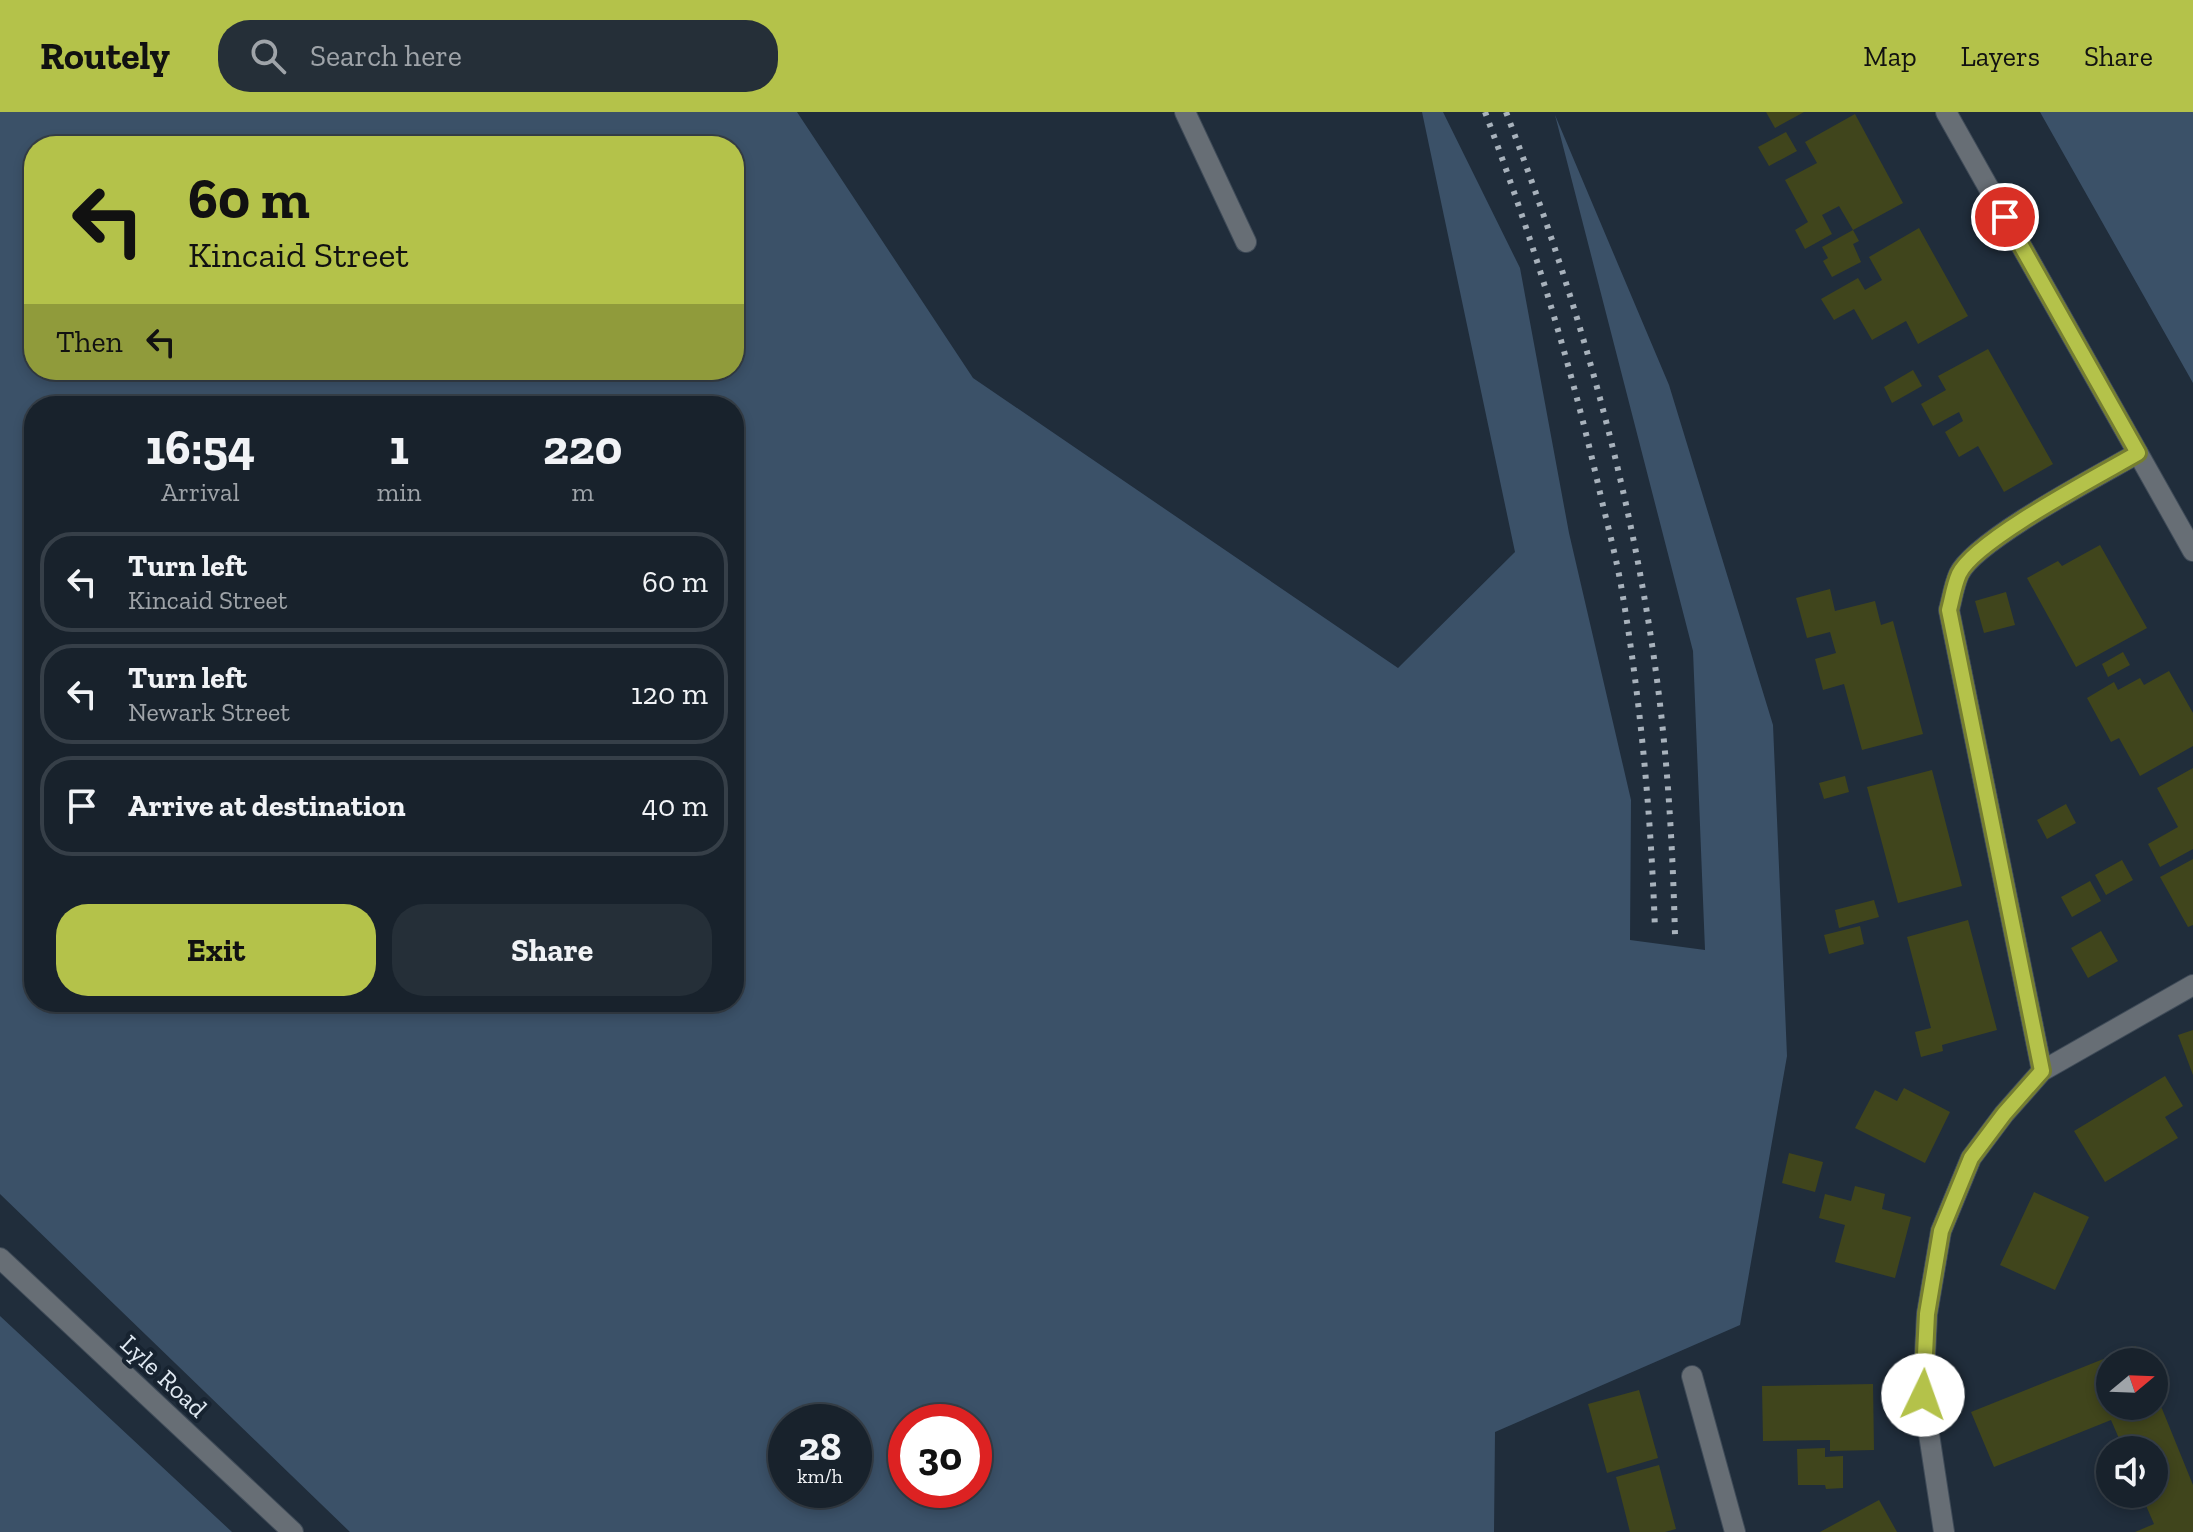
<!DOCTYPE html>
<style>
body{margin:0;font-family:"Zilla Slab",serif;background:#252f38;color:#f1f3f6;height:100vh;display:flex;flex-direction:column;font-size:30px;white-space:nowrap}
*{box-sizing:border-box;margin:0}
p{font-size:26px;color:#9fa4a9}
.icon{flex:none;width:44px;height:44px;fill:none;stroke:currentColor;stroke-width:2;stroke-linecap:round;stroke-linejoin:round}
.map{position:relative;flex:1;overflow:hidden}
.side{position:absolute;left:24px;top:284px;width:720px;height:616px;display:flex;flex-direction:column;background:#18222c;border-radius:32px;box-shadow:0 4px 12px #0003,0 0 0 2px #363f48}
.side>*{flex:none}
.guide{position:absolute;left:24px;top:24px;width:720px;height:244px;border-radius:32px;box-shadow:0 4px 12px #0003,0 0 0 2px #363f48;background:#b4c24a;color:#111;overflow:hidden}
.needle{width:52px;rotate:71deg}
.controls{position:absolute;left:2096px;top:1236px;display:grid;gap:16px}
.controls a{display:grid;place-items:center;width:72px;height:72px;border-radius:50%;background:#18222c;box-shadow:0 4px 12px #0003,0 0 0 2px #363f48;font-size:40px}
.speed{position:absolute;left:768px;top:1292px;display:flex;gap:16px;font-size:40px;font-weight:700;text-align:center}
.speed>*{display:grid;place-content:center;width:104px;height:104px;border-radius:50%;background:#18222c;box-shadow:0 4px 12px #0003,0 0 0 2px #363f48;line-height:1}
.speed small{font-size:20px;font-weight:400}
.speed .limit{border:12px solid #d22;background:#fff;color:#111}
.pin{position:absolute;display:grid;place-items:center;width:68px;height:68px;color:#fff;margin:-34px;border:4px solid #fff;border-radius:50%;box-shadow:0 2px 8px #0007}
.me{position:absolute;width:88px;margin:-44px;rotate:3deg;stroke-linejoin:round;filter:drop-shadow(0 0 6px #0008)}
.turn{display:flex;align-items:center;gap:28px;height:168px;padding:0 32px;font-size:36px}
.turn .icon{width:104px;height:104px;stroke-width:2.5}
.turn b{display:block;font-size:56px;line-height:68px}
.then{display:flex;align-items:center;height:76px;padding:0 32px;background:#0003;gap:16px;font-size:30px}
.eta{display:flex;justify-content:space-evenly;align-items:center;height:136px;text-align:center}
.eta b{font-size:48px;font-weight:800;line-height:56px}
.button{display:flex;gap:16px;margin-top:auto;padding:16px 32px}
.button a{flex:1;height:92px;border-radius:32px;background:#b4c24a;color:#111;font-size:32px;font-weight:800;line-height:92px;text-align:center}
.button a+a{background:#252f38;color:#f1f3f6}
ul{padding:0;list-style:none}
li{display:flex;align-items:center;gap:24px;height:100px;margin:0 16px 12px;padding:0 16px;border:4px solid #363f48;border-radius:32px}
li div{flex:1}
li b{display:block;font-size:30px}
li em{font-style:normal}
header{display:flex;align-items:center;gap:48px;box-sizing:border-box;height:112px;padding:0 40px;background:#b4c24a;color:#111}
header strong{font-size:38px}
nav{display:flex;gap:44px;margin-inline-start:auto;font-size:28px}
.search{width:560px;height:72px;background:#252f38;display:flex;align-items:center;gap:20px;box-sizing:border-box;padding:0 28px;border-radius:32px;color:#9fa4a9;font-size:30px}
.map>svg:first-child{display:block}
</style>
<header>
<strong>Routely</strong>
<div class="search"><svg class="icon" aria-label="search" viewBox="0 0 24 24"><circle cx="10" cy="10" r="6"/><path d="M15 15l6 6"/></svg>Search here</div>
<nav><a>Map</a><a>Layers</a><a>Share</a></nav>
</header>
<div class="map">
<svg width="2193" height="1420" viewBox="0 0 2193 1420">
<rect width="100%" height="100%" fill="#202d3b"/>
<path fill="#3b5168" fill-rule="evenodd" d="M0 0H797L973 266 1398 556 1515 440 1422 0H1443L1520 156 1569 421 1631 688 1630 828 1705 838 1693 539 1555 3 1669 273 1773 613 1787 944 1740 1213 1495 1320 1494 1420H350L0 1082ZM734 34V258H34V34ZM34 294H734V890H34ZM854 1310V1378H786V1310ZM974 1310V1378H906V1310Z
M2040 0H2193V271Z
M0 1204 232 1420H0Z"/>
<path fill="#40451c" d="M1766 0H1804L1775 16Z
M1855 2 1903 91 1853 118 1839 94 1822 103 1832 122 1805 137 1795 118 1808 110 1785 68 1817 51 1805 30Z
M1786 20 1797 39 1769 54 1758 35Z
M1919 116 1968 204 1918 232 1906 209 1872 228 1854 197 1834 208 1821 187 1858 166 1865 178 1882 168 1869 145Z
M1853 118 1859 129 1853 132 1861 150 1832 165 1823 149 1828 146 1822 135Z
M1988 237 2053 352 2004 380 1978 334 1959 345 1945 320 1963 309 1959 300 1933 314 1921 292 1946 278 1938 264Z
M1913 258 1922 274 1892 291 1884 275Z
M2100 433 2147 516 2076 555 2027 466 2058 449 2062 454Z
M1830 477 1835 499 1875 489 1881 513 1893 509 1923 622 1862 638 1844 572 1823 578 1815 547 1836 541 1830 520 1807 526 1796 486Z
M2006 480 2015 513 1984 521 1975 489Z
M2123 540 2130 553 2108 565 2102 552Z
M2169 559 2193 601V634L2140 664 2119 626 2111 630 2087 586 2114 570 2118 578 2140 566 2144 573Z
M2193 656V737L2160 755 2148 732 2178 715 2157 676Z
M1932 658 1962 774 1898 791 1867 675Z
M1845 664 1849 680 1824 687 1819 671Z
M2066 692 2076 711 2047 727 2037 708Z
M2193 747V813L2188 815 2160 765Z
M2122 748 2133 768 2106 783 2095 763Z
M2090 769 2101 789 2072 805 2061 785Z
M1874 788 1879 805 1839 816 1835 798Z
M1968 808 1997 918 1942 933 1943 939 1921 945 1915 920 1931 916 1907 825Z
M1860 814 1864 832 1829 842 1824 823Z
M2101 819 2118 849 2088 866 2071 836Z
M2193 918V963L2178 923Z
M2165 964 2183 994 2165 1005 2178 1026 2105 1070 2074 1019Z
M1904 976 1950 1000 1925 1051 1855 1016 1875 978 1897 989Z
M1789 1041 1823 1050 1815 1080 1782 1071Z
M1855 1074 1885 1082 1882 1097 1911 1105 1895 1166 1835 1150 1845 1113 1819 1106 1825 1082 1851 1089Z
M2034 1080 2089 1105 2055 1178 2000 1153Z
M2136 1234 2143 1250H2110V1294H2154V1277L2193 1373V1420H2135L2154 1412 2141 1382H2154V1338H2124L2111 1308 1994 1355 1971 1300Z
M1873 1272 1874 1338 1830 1339V1328L1763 1329 1762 1274Z
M1639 1278 1658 1346 1607 1361 1588 1292Z
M1825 1336V1345L1843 1344V1376L1826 1377 1825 1373H1798L1797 1337Z
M1659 1353 1676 1417 1665 1420H1630L1616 1365Z
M1879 1388 1897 1420H1820Z"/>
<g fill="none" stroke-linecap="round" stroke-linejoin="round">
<g stroke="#3f4b58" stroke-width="22">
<path id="street" d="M1185 0 1246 130
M1946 0 2193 439
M2042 959 1949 498C1952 487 1954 473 1959 462 1975 428 2100 363 2138 341
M0 1146 293 1420
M1692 1264 1735 1420
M1944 1420 1923 1283 1927 1202 1941 1119 1971 1046 2004 1002 2042 959 2193 873"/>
</g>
<use href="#street" stroke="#676e75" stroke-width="20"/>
<path stroke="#a8b2bc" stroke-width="6" stroke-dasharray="4 8" stroke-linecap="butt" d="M1485 0C1531 122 1569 245 1598 372 1606 408 1616 443 1622 479 1641 591 1651 705 1655 818
M1506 0C1579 191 1636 389 1660 592 1669 669 1673 746 1675 823"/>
</g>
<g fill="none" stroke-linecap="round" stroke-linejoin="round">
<g stroke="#757e30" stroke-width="20">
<path id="route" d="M1923 1283 1927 1202 1941 1119 1971 1046 2004 1002 2042 959 1949 498C1952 487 1954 473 1959 462 1975 428 2100 363 2138 341L2005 105"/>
</g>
<use href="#route" stroke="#b4c24a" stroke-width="14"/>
</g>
<g text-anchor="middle" stroke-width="8" stroke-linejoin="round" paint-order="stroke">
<g font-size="26" fill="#dfe8f1" stroke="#172330">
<text transform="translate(164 1264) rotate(43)" y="9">Lyle Road</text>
</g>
</g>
</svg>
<div class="controls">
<a><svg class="needle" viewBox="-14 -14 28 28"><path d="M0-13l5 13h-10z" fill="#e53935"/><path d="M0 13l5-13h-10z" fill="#9fa4a9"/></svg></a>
<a><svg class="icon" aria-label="sound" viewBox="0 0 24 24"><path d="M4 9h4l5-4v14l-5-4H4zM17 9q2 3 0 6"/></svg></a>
</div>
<div class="speed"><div>28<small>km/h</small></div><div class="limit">30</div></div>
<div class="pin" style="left:2005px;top:105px;background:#d93025"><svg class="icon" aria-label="arrive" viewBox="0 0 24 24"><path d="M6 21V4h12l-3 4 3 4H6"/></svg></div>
<svg class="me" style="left:1923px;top:1283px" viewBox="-20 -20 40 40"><circle r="19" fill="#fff"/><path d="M0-13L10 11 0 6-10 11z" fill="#b4c24a"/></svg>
<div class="guide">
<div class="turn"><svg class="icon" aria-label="left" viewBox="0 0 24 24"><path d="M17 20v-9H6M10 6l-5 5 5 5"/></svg><div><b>60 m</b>Kincaid Street</div></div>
<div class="then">Then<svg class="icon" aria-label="left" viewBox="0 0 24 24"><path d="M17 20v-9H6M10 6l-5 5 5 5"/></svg></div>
</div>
<section class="side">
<div class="eta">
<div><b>16:54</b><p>Arrival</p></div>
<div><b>1</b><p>min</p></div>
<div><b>220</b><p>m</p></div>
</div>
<ul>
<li><svg class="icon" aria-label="left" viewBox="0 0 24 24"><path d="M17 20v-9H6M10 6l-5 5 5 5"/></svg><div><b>Turn left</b><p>Kincaid Street</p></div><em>60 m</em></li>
<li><svg class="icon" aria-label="left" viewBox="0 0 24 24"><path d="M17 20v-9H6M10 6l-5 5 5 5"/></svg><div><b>Turn left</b><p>Newark Street</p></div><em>120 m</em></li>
<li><svg class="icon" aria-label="arrive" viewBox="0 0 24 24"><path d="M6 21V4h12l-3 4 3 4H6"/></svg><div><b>Arrive at destination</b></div><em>40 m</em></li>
</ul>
<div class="button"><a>Exit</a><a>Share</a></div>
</section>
</div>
